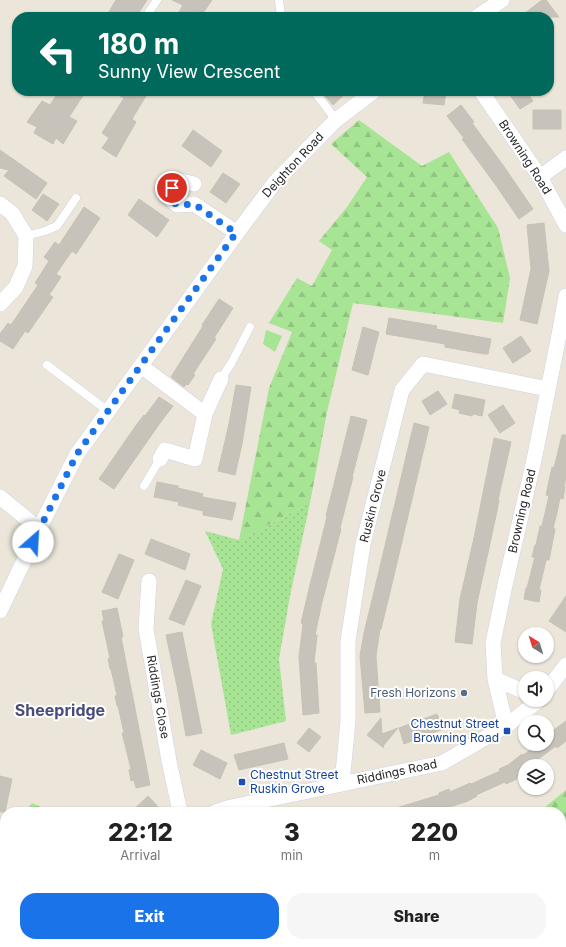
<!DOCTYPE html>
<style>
body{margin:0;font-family:Inter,sans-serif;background:#f6f6f6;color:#222;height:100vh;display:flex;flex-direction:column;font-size:15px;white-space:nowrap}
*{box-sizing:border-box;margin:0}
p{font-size:13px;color:#767676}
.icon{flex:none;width:22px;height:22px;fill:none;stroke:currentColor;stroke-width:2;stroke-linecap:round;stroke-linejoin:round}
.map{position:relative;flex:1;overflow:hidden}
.panel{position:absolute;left:0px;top:807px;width:566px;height:140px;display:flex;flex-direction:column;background:#fff;border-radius:16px 16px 0 0;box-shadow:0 1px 3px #0004}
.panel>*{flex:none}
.guide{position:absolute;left:12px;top:12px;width:542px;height:84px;border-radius:16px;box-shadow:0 1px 3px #0004;background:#00695c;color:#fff;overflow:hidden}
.needle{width:26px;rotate:322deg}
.controls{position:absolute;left:518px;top:627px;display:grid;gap:8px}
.controls a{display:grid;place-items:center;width:36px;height:36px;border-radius:50%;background:#fff;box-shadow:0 1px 3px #0004;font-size:20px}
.pin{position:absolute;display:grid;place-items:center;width:34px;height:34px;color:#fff;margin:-17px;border:2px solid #fff;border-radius:50%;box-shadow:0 1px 4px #0007}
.me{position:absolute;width:44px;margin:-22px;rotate:26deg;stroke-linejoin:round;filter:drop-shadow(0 0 3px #0008)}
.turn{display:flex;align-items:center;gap:14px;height:84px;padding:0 20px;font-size:18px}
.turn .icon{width:52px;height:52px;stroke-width:2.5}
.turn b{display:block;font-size:28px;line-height:34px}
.eta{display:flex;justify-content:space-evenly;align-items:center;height:68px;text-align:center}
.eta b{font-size:24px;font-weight:800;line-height:28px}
.action{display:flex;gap:8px;margin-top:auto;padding:8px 20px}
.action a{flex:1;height:46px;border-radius:16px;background:#1a73e8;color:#fff;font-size:16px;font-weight:800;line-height:46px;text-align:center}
.action a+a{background:#f6f6f6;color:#222}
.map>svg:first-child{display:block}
</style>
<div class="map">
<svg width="566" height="947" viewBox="0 0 566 947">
<defs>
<pattern id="grass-dots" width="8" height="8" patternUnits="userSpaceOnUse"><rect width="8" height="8" fill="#a7e494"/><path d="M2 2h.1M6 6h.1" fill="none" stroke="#90c480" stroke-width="1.8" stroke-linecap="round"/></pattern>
<pattern id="forest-firs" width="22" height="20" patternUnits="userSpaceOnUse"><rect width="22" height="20" fill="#a7e494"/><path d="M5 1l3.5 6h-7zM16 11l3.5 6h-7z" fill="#90c480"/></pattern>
</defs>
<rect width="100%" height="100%" fill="#ece6da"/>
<path fill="url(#grass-dots)" d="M310 503 290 596 279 659 286 721 231 735 211 624 223 569 205 531 239 540Z
M32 803 52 812H26Z
M5 847V942H11L7 947H0V855Z"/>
<path fill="url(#forest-firs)" d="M359 120 422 166 449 152 498 228 510 278 503 323 353 303 327 412 310 503 239 540 269 388 292 332 269 323 297 278 312 286 332 250 319 241 347 207 367 177 331 144Z
M566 790V947H452L449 942H561V812H539Z
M400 942H425L427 947H400Z"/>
<path fill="#a7e494" d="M266 330 282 336 275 352 263 344Z"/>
<path fill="#c7c3ba" stroke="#c7c2b4" d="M116 0H147L136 17H106Z
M172 0H212L203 13 198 11 195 17H176L183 5Z
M542 0H546L559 17H520Z
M59 91H86L69 117 77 121 63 144 56 138 53 144 34 133 37 127 27 122 42 101 50 105Z
M110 91H149L132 119 136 122 116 157 102 148 109 138 102 133 124 98Z
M321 91H348L333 105Z
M425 91H446L444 105 423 103Z
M507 91H526L533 101 520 109Z
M461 105 474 122 472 123 505 168 533 209 519 219 495 184 462 139 464 138 447 116Z
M533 110H561V129H533Z
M193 130 222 151 211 167 182 146Z
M0 150 47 183 36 199 4 176 9 170 0 168Z
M223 173 240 184 226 203 210 192Z
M43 194 59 204 47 221 32 210Z
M139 199 169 220 157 237 128 215Z
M84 207 100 218 76 254 72 251 56 274 61 277 49 295 53 297 28 333 25 331 13 349 0 341V334L8 323 11 325 38 285 35 283 49 261 44 257 55 242 59 245Z
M544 223 549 271 537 324 520 320 531 269 527 225Z
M219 299 233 308 214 338 216 339 193 374 195 375 188 385 186 384 184 387 171 377 203 326 202 325Z
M389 318 437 326 436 329 491 339 488 354H484L445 347V344L386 334Z
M363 327 379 332 368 375 352 370Z
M521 336 531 351 513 363 503 348Z
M236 385 251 387 242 444 235 475 218 471 229 424Z
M438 391 447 404 430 415 422 401Z
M455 394 485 400 482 416 473 414 472 416 459 413 460 410 452 408Z
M159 397 173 406 160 423 114 489 99 479 137 424 144 415 145 416Z
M503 405 515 423 500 433 488 415Z
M351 416 367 420 352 477H353L340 528 341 529 322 602 315 635H317L314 663H316L319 713 303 715 299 657 303 624 301 623 310 585 327 517 326 516Z
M414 423 429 427 391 588 381 629H380L376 656 380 712 365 713 360 656 364 633 379 571Z
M562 435H566V477L564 487H565L563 499 560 498 557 513 553 528 555 529 549 560H546L539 590H541L539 602 524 599 526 588H527L535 557H532L535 545H536L540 526H542L549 496 546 495 552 467 554 468Z
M494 438 511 442 498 500H499L497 511 477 603 472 644 455 642 460 599 474 538Z
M157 482 178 486V488L203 494 202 497 236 503 232 520 203 515V511L178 505 179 502 154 497Z
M151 539 190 554 185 570 145 554Z
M119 554 134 560 118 599 102 592Z
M186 580 201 586 184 625 169 619Z
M566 596V632L549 621Z
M117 608 123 637H121L150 785 136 788 134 780 131 781 129 770 131 769 122 733H124L118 706H117L115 696 117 695 111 669H110L109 663 108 659 110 658 102 621H104L102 611Z
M182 632 202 733 186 736 177 686 166 635Z
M437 714 443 729 404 744 399 728Z
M381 718 382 734 398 728 383 746 384 748 367 735Z
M566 721V741L557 748 556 746 530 765 531 766H525V771L516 778 517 779 506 784 505 782 476 795 477 796 468 801 444 809 443 806 424 812H393V809L439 795V793L449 789 450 792 470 783 471 784 500 771 499 769 508 765 522 754 523 755 539 744H547V738L549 737 547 735Z
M309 728 321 737 309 752 297 743Z
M284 743 288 759 239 770 234 755Z
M201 750 227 763 220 779 193 765Z
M0 776 12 779 5 812H0Z
M148 796 163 812H131Z"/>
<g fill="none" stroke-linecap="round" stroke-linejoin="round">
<g stroke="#cfd1e2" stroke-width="9">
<path id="service" d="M279 0 281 17
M149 12 157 0
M314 91 336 120
M26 236 45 231 57 226 76 198
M47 365 108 411
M221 379 232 362 250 327
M144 486 160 459"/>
</g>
<g stroke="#cfd1e2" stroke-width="16">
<path id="minor" d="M477 17 502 0
M481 91 540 177 566 225
M540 177 566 158
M194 184 177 180 166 195 177 205 194 204 237 233
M0 204 12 213 26 236 25 266 16 287 0 304
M141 366 205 414 221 379
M160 459 165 450 195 459 205 414
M0 497 39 529
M149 581 146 629 169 761 180 812
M0 611 39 529 77 454 237 233 275 182 336 120 374 91
M495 679 525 692
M547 690 566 665
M506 726 495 679 493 643 505 585 534 460 559 335 566 296
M342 783 348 721V641L363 544 402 390 423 364 548 389
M215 812 227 808 442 763 506 726 539 700
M230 942 234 947
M70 947 74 942"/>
</g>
<use href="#service" stroke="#fff" stroke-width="8"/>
<use href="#minor" stroke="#fff" stroke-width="15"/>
</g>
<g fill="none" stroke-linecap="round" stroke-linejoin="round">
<path stroke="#1a73e8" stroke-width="7" stroke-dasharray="0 12.6" d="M33 542 77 454 236 233 194 204 177 205 166 195 172 188"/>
</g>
<circle fill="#5c6f8a" stroke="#fff" stroke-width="1.5" cx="464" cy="693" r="4"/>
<g fill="#1a4fb4" stroke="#fff" stroke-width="1.5">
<rect x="503" y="727" width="8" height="8" rx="2"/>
<rect x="238" y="778" width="8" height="8" rx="2"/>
</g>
<g text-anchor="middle" stroke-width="4" stroke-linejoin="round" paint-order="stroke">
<g font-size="12" fill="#292929" stroke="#fff">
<text transform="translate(525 157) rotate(57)" y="4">Browning Road</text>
<text transform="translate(293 165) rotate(-47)" y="4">Deighton Road</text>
<text transform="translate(373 506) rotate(-76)" y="4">Ruskin Grove</text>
<text transform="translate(522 511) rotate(-77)" y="4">Browning Road</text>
<text transform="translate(158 697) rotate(80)" y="4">Riddings Close</text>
<text transform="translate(397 772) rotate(-12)" y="4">Riddings Road</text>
</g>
<g font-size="12" fill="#4e5e75" stroke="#fff" text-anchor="end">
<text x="456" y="697">Fresh Horizons</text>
</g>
<g font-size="12" fill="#164399" stroke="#fff" text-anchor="end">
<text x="499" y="728">Chestnut Street<tspan x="499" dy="14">Browning Road</tspan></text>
<text x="250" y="779" text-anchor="start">Chestnut Street<tspan x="250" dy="14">Ruskin Grove</tspan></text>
</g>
<g font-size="16" font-weight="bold" fill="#484b7b" stroke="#fff">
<text x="60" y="716">Sheepridge</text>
</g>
</g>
</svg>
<div class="controls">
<a><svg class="needle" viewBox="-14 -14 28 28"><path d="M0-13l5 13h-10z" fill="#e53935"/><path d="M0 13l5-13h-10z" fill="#767676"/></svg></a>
<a><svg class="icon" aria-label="sound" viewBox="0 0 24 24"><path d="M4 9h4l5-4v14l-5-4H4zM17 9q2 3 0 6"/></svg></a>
<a><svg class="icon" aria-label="search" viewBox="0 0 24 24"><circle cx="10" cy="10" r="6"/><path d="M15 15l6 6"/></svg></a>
<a><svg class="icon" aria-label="layers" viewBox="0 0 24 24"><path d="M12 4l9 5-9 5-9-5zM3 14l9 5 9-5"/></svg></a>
</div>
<div class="pin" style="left:172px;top:188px;background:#d93025"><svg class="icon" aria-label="arrive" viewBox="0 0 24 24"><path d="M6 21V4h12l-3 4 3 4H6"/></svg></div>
<svg class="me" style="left:33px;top:542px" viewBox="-20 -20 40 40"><circle r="19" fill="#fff"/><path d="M0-13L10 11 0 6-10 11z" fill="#1a73e8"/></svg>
<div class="guide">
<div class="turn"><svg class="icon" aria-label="left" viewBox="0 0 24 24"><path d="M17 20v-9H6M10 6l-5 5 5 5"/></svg><div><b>180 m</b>Sunny View Crescent</div></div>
</div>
<section class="panel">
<div class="eta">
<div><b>22:12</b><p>Arrival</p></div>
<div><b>3</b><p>min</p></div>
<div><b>220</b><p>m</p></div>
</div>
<div class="action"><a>Exit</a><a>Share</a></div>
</section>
</div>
